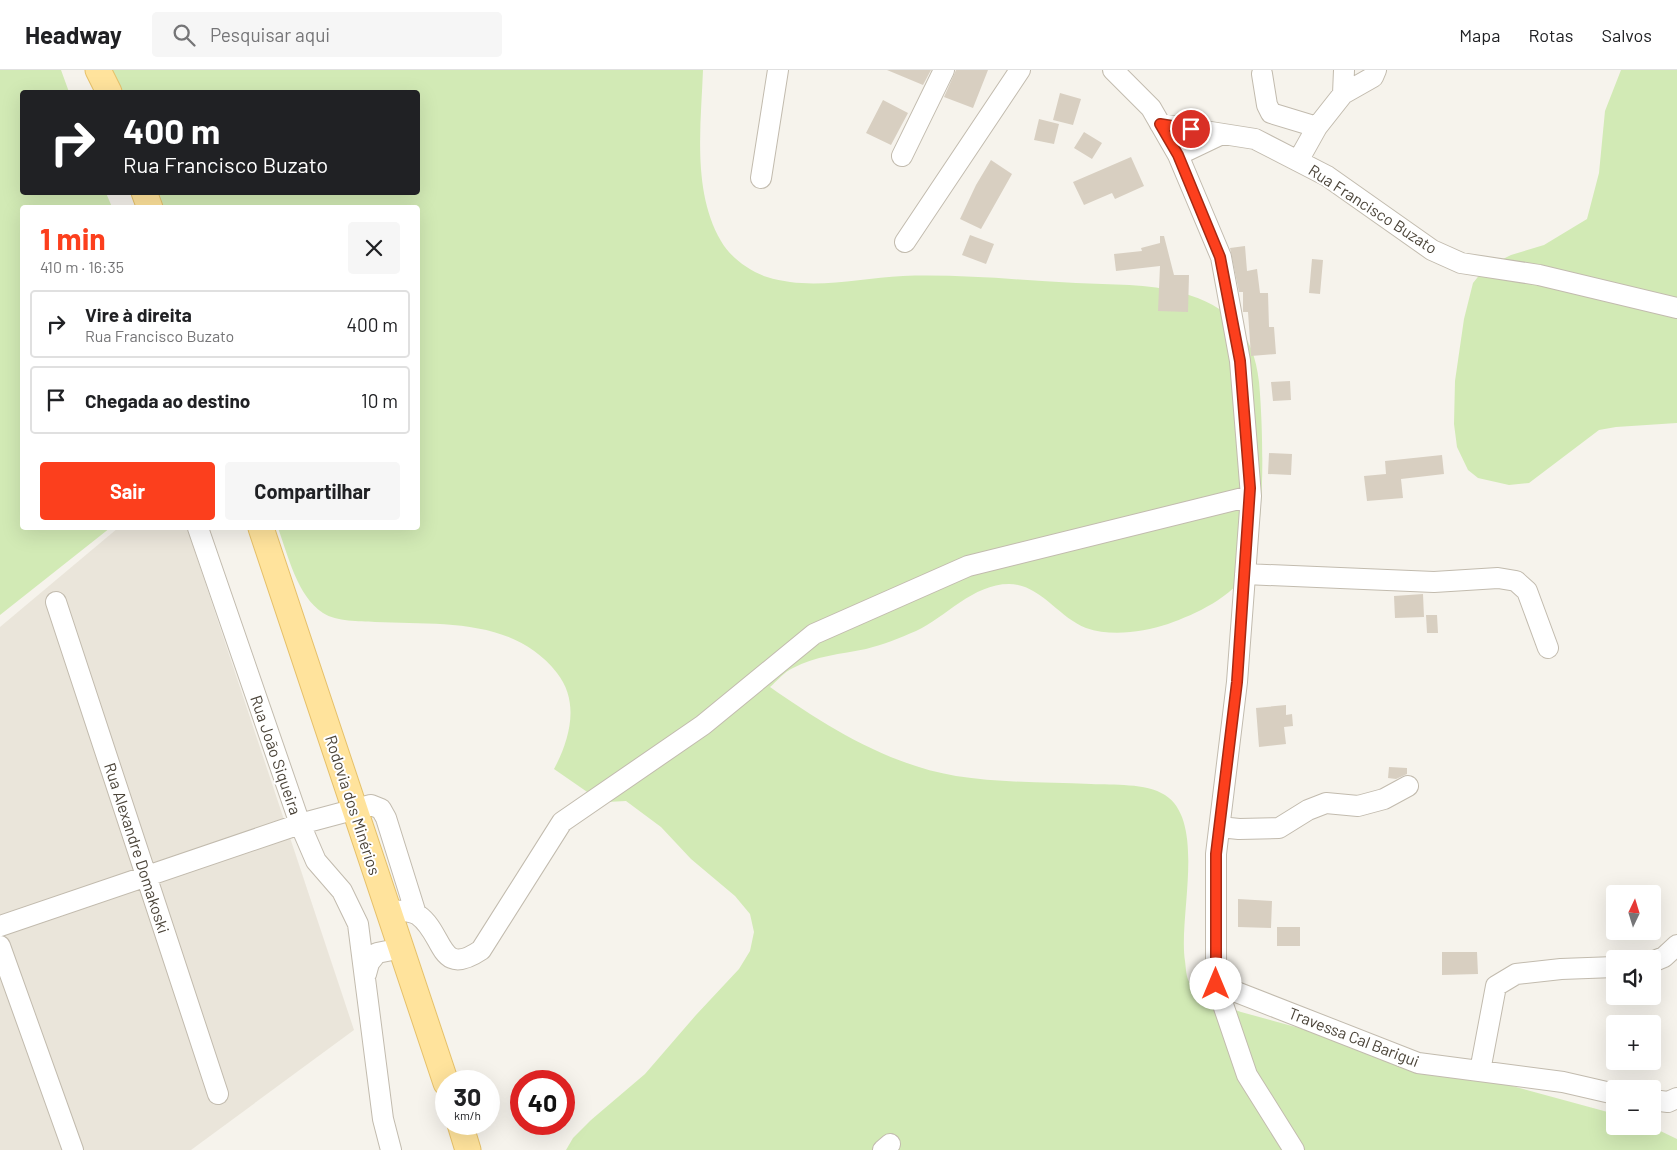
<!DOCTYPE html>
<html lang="pt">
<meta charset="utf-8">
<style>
body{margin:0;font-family:Barlow,sans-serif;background:#f6f6f6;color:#202124;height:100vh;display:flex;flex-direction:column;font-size:19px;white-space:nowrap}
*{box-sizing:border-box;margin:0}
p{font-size:16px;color:#757577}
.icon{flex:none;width:28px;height:28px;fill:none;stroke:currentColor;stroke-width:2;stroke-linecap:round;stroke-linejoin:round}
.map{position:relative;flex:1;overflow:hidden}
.side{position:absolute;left:20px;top:135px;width:400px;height:325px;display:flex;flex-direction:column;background:#fff;border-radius:5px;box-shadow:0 5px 20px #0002}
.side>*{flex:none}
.top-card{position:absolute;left:20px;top:20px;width:400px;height:105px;border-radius:5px;box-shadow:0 5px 20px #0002;background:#202124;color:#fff;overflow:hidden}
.needle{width:32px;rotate:4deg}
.controls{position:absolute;left:1606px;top:815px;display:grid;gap:10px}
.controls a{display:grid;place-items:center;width:55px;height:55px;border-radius:5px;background:#fff;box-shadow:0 5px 20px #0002;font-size:25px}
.speed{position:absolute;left:435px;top:1000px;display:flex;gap:10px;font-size:25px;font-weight:700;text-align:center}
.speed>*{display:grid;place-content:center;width:65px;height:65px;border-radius:50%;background:#fff;box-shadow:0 5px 20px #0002;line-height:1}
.speed small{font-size:12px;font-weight:400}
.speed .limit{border:8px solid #d22;background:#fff;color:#111}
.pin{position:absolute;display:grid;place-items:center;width:42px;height:42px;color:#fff;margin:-21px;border:2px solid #fff;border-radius:50%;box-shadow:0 1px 5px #0007}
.me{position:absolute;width:55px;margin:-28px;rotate:0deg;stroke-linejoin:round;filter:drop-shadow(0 0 4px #0008)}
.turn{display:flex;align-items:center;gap:18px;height:105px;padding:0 20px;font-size:22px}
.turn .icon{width:65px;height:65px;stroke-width:2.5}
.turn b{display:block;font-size:35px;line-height:42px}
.round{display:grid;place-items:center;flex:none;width:52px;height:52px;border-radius:5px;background:#f6f6f6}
.head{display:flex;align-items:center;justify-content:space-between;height:85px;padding:0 20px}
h1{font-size:30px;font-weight:700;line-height:38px;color:#fc3f1d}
.button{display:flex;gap:10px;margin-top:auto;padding:10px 20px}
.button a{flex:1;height:58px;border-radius:5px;background:#fc3f1d;color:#fff;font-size:20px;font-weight:700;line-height:58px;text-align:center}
.button a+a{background:#f6f6f6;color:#202124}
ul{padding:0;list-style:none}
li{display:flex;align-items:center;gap:15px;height:68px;margin:0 10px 8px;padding:0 10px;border:2px solid #e0e0e0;border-radius:5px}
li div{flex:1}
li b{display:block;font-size:19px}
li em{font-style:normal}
header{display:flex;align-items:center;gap:30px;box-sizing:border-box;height:70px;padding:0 25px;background:#fff;border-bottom:1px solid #e0e0e0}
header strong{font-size:24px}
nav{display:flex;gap:28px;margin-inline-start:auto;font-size:18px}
.search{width:350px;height:45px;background:#f6f6f6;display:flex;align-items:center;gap:12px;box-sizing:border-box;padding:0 18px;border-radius:5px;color:#757577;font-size:19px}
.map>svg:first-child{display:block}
</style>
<header>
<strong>Headway</strong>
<div class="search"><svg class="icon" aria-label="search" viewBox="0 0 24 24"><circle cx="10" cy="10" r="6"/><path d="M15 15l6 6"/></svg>Pesquisar aqui</div>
<nav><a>Mapa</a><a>Rotas</a><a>Salvos</a></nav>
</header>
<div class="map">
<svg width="1677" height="1080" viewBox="0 0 1677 1080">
<rect width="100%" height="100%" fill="#f6f3ec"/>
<path fill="#eae5da" d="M118 458H187L354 960 191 1080H0V557Z"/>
<path fill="#d2eab5" d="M0 0H61L69 22H22V122L106 123 112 137 22 138V458H110L0 545Z
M111 0H703C701 55 692 121 721 171 730 187 749 201 767 207 812 221 858 208 903 206 960 204 1019 210 1076 213 1111 215 1148 213 1182 223 1228 235 1254 263 1259 312 1263 353 1267 466 1248 500 1233 527 1196 544 1168 554 1143 562 1112 567 1086 558 1059 548 1040 514 1009 514 973 514 946 547 916 561 900 568 882 575 866 579 841 584 815 586 793 598 784 602 777 611 770 617 826 656 886 694 956 706 1000 713 1046 712 1091 714 1113 715 1146 713 1165 725 1207 752 1178 847 1185 891 1186 898 1186 908 1190 913 1202 930 1223 935 1241 942L1615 1044V1056H1650L1677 1069V1080H566L573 1068 591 1050 645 1004 696 945 739 899 750 881 754 862 750 844 735 826 691 789 661 757 626 731 607 732 593 726 554 699C570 669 580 632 557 603 513 547 440 555 375 552 359 551 337 552 323 543 297 526 288 485 278 458H418V138L159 137 153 123 418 122V22H116Z
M1621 0H1677V353L1616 357 1599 360 1529 413 1509 415 1478 408 1468 400 1457 377 1454 354 1455 311 1464 249 1473 213 1485 198 1511 185 1544 175 1587 149 1599 103 1605 41Z"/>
<path fill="#d8cfc1" d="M887 0H931L923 15Z
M956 0H988L973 38 944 27Z
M1060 23 1081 29 1073 55 1053 50Z
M883 30 908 43 891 75 866 63Z
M1039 49 1059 54 1054 74 1034 70Z
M1084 62 1102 73 1092 89 1074 78Z
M1131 87 1144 116 1115 129 1112 123 1084 135 1073 112Z
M991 90 1012 104 981 159 960 149 976 115Z
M970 165 994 174 986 194 962 185Z
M1160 166H1164L1174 205H1189L1188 242 1158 241 1160 196 1116 201 1114 184 1142 181 1141 178 1160 173Z
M1245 176 1247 201 1257 199 1260 223H1268L1269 257H1274L1276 284 1251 286 1248 242H1243V222H1239L1230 178Z
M1312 189 1323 190 1320 224 1309 223Z
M1290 311 1291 330 1273 331 1271 312Z
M1269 383 1292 384 1291 405 1268 404Z
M1442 385 1444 404 1401 409 1403 428 1367 431 1364 406 1386 404 1385 391Z
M1423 524 1424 547 1395 548 1394 526Z
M1426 545H1437L1438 563H1427Z
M1286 635V645L1292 644 1293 656 1284 657 1286 674 1259 677 1256 638Z
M1389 697 1407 698V704L1396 709 1388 708Z
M1238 829 1272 831 1271 858 1238 857Z
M1277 857H1300V876H1277Z
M1442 882H1477L1478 904 1442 905Z"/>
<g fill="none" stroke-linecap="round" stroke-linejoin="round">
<g stroke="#c2bbae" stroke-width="22">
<path id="minor" d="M1113 0 1151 38 1178 85 1221 187 1240 291 1251 426 1237 612 1216 784V914L1247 1005 1294 1080
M1262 4 1267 35 1271 43 1317 57
M1343 24 1373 7 1376 0
M1160 54 1255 69 1327 106 1432 180 1461 193 1539 205 1677 238
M1178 85 1222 64
M902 86 944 0
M1298 91 1317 57 1343 24 1344 0
M761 108 778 0
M905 172 1020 0
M198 458 300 754 316 791 342 821 358 854 383 1049 391 1080
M1245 504 1434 512 1498 508 1516 511 1527 521 1548 578
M56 532 218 1024
M1220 757 1239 759 1279 758 1308 740 1326 733 1358 736 1384 729 1408 716
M387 840C397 841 410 840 418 845 445 864 438 909 481 880L562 752 703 655 814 564 968 496 1251 426
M0 856 300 754 371 735 381 739 386 748 416 844
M0 876 73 1080
M1652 892 1664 887 1677 875
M366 904 369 893 377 883 402 878
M1216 914 1418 993 1563 1012 1615 1024
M1480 1001 1496 916 1516 904 1561 899 1615 897
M1652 1030 1668 1032 1677 1028
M883 1080 890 1074"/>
</g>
<g stroke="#e6c16a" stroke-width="27">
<path id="major" d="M98 0 109 22
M144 122 150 138
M261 458 446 1013
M460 1054 468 1080"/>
</g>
<use href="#minor" stroke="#fff" stroke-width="20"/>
<use href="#major" stroke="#ffe39c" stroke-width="25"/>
</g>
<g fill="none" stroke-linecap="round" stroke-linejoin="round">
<g stroke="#a42913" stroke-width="12">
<path id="route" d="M1191 59 1160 54 1178 85 1220 187 1240 291 1250 418 1237 612 1216 784V914"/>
</g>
<use href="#route" stroke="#fc3f1d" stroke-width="9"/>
</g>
<g text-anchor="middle" stroke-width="4" stroke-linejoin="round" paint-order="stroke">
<g font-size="16" fill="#4b4439" stroke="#fff">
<text transform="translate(1373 139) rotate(33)" y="6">Rua Francisco Buzato</text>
<text transform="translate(276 685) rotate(71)" y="6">Rua João Siqueira</text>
<text transform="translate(353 735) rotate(72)" y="6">Rodovia dos Minérios</text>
<text transform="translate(137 778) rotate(72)" y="6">Rua Alexandre Domakoski</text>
<text transform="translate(1354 967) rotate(21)" y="6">Travessa Cal Barigui</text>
</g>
</g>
</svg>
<div class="controls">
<a><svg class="needle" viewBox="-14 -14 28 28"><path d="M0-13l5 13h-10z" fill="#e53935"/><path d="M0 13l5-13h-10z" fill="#757577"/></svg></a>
<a><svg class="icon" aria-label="sound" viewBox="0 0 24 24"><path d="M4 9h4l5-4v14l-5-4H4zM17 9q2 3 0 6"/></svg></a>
<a>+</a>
<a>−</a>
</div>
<div class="speed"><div>30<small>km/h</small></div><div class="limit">40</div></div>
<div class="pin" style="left:1191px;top:59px;background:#d93025"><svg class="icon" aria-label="arrive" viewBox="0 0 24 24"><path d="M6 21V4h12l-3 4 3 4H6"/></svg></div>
<svg class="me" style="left:1216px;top:914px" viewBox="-20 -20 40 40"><circle r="19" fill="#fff"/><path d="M0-13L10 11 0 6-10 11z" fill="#fc3f1d"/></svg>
<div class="top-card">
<div class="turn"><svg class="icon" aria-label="right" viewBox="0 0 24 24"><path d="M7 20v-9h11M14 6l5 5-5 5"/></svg><div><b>400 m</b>Rua Francisco Buzato</div></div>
</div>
<section class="side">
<div class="head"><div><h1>1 min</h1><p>410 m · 16:35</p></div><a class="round"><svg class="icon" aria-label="close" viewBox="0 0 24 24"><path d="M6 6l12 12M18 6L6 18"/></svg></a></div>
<ul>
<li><svg class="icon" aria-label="right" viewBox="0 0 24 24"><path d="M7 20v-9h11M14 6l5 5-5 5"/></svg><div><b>Vire à direita</b><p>Rua Francisco Buzato</p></div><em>400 m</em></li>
<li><svg class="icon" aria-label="arrive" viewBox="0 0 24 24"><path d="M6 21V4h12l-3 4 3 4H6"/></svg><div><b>Chegada ao destino</b></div><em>10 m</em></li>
</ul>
<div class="button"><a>Sair</a><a>Compartilhar</a></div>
</section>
</div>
